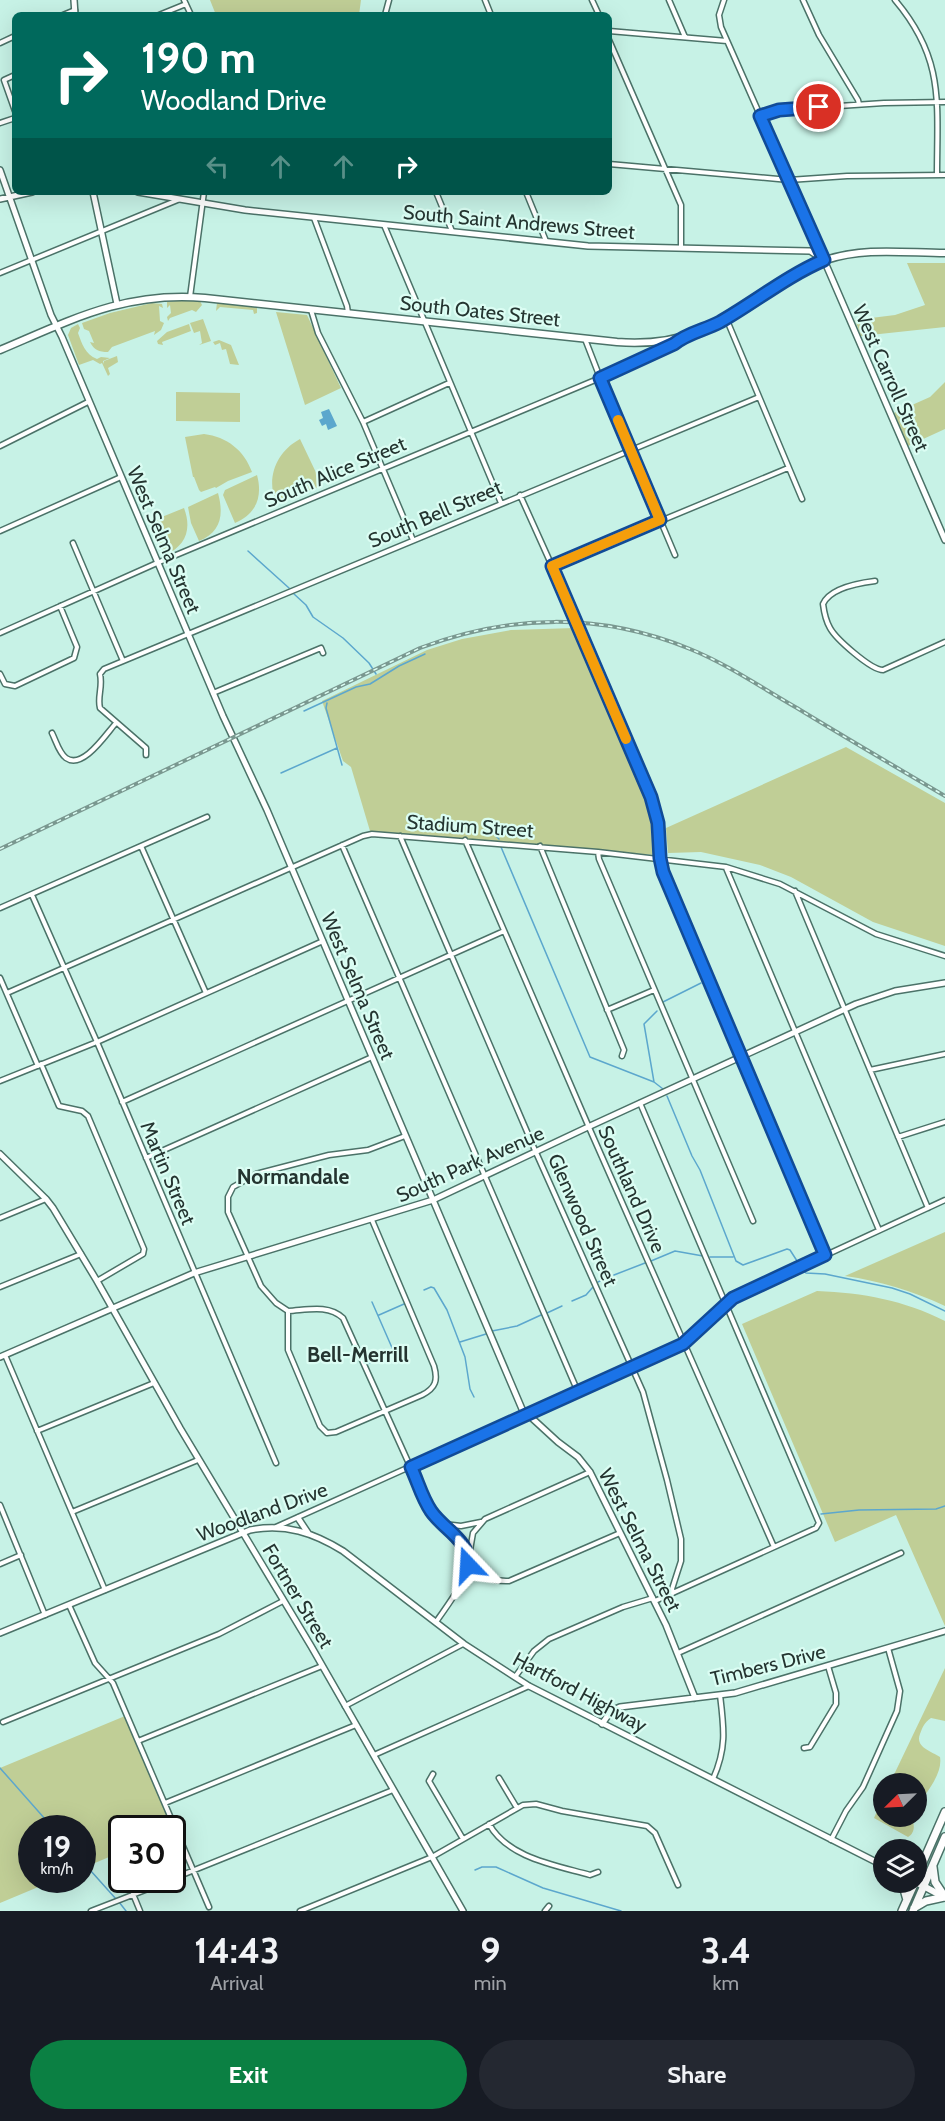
<!DOCTYPE html>
<style>
body{margin:0;font-family:Cabin,sans-serif;background:#242831;color:#f1f3f6;height:100vh;display:flex;flex-direction:column;font-size:22px;white-space:nowrap}
*{box-sizing:border-box;margin:0}
p{font-size:20px;color:#9ea1a6}
.icon{flex:none;width:33px;height:33px;fill:none;stroke:currentColor;stroke-width:2;stroke-linecap:round;stroke-linejoin:round}
.map{position:relative;height:1911px;overflow:hidden}
.details{display:flex;flex-direction:column;background:#171b24;flex:1}
.details>*{flex:none}
.banner{position:absolute;left:12px;top:12px;width:600px;height:183px;border-radius:9px;box-shadow:0 6px 24px #0002;background:#00695c;color:#fff;overflow:hidden}
.needle{width:39px;rotate:246deg}
.fabs{position:absolute;left:873px;top:1773px;display:grid;gap:12px}
.fabs a{display:grid;place-items:center;width:54px;height:54px;border-radius:50%;background:#171b24;box-shadow:0 6px 24px #0002;font-size:30px}
.speed{position:absolute;left:18px;top:1815px;display:flex;gap:12px;font-size:30px;font-weight:700;text-align:center}
.speed>*{display:grid;place-content:center;width:78px;height:78px;border-radius:50%;background:#171b24;box-shadow:0 6px 24px #0002;line-height:1}
.speed small{font-size:15px;font-weight:400}
.speed .limit{border:3px solid #111;border-radius:9px;background:#fff;color:#111}
.pin{position:absolute;display:grid;place-items:center;width:51px;height:51px;color:#fff;margin:-26px;border:3px solid #fff;border-radius:50%;box-shadow:0 2px 6px #0007}
.me{position:absolute;width:66px;margin:-33px;rotate:340deg;stroke-linejoin:round;filter:drop-shadow(0 0 4px #0008)}
.turn{display:flex;align-items:center;gap:21px;height:126px;padding:0 30px;font-size:27px}
.turn .icon{width:78px;height:78px;stroke-width:2.5}
.turn b{display:block;font-size:42px;line-height:51px}
.lanes{display:flex;align-items:center;height:57px;padding:0 30px;background:#0003;justify-content:center;gap:30px;direction:ltr}
.lanes .off{opacity:.35}
.eta{display:flex;justify-content:space-evenly;align-items:center;height:102px;text-align:center}
.eta b{font-size:36px;font-weight:700;line-height:42px}
.primary-button{display:flex;gap:12px;margin-top:auto;padding:12px 30px}
.primary-button a{flex:1;height:69px;border-radius:36px;background:#0b8043;color:#fff;font-size:24px;font-weight:700;line-height:69px;text-align:center}
.primary-button a+a{background:#242831;color:#f1f3f6}
.map>svg:first-child{display:block}
</style>
<div class="map">
<svg width="945" height="1911" viewBox="0 0 945 1911">
<rect width="100%" height="100%" fill="#c7f2e6"/>
<path fill="#c0ce96" d="M210 0H361L359 15H216Z
M907 263H945V327L861 336 855 320 895 315 925 305Z
M185 300 200 301 202 305 196 312 192 310 170 318 168 321 167 317 171 313 170 305 167 308V302Z
M152 303 162 304 163 308 159 306 160 321 164 323 161 330 154 335 155 331 112 347 108 352C99 352 94 350 90 342L94 343 89 331 84 329 82 323 110 313Z
M217 303 257 307V313L254 314 253 310 220 307 216 311Z
M276 312 307 315 341 388 305 405Z
M203 319 211 341 199 345 202 343 200 331 194 333 190 323Z
M78 324 80 328 78 333C82 344 85 354 97 359L101 357 110 358 103 361 104 364V361L117 356 118 362 108 368 110 374 108 376 102 363 100 364 93 360 79 365 68 335 71 328Z
M189 324 191 331 162 342 163 345 158 344 157 341 167 332Z
M219 340 231 345 239 365 230 364 226 349 222 350 220 343 215 345 213 342Z
M945 382V429L908 446 894 413 930 397Z
M176 392 240 393V422L176 421Z
M204 434C227 437 244 450 252 472L228 481 216 488 215 487 201 492 199 490 194 477H193L185 437Z
M300 439 321 483 318 487 276 503C266 478 276 452 300 439Z
M257 475C263 497 256 514 235 523L223 495 225 490Z
M218 493C224 515 221 532 199 541L191 523 188 507Z
M184 508C192 529 186 546 165 555L151 523 152 521Z
M575 628 651 807 656 832 655 855 370 831 351 767 343 761 322 701 427 650 462 639 511 630Z
M846 747 945 803V946L873 922 791 877 760 865 701 852 668 853 666 828Z
M945 1232V1306C913 1291 880 1281 845 1276Z
M817 1291C864 1293 903 1300 945 1321V1626L896 1515 835 1542 742 1324Z
M945 1668V1721L931 1718C924 1723 923 1726 920 1734 915 1747 930 1751 940 1757 943 1773 926 1794 917 1806L916 1784 890 1783Z
M125 1716 172 1828H122L121 1852 83 1868 82 1828H32V1880H55L0 1903V1768Z
M883 1798 884 1816 912 1817C914 1824 916 1832 908 1837L874 1818Z"/>
<path fill="#5ca7cd" d="M329 409 337 426 328 430 326 424 322 426 319 420 323 418 321 412Z"/>
<g fill="none" stroke-linecap="round" stroke-linejoin="round">
<path stroke="#5ca7cd" stroke-width="1.5" d="M248 551 289 588
M294 594 306 605 313 617 343 638 369 663 376 674
M327 703 326 708 342 765
M304 711 356 687 370 684 399 666 425 654
M281 773 337 748
M496 836 499 839
M501 847 590 1057 654 1082 663 1089
M663 1002 701 983
M654 1082 644 1024 657 1011
M667 1096 692 1156 700 1170 736 1261 743 1265 787 1249 790 1250 799 1264
M710 1257H733
M651 1261 675 1251 703 1256
M802 1270 806 1273 825 1274 892 1288 910 1294 945 1311
M614 1275 645 1263
M598 1282 608 1277
M424 1290 431 1287 434 1288 447 1310 465 1357 470 1389 474 1397
M572 1301 586 1295 593 1287
M547 1313 562 1306
M379 1315 404 1304
M492 1331 517 1326 541 1315
M460 1342 486 1334
M367 1364 392 1353 393 1350 372 1302
M821 1514 859 1510 936 1509 945 1506
M0 1768 53 1828
M82 1861 116 1899
M475 1870 482 1867H496L543 1888 621 1911
M119 1902 126 1911"/>
<g stroke="#4b7268" stroke-width="7">
<path id="minor" d="M184 0 191 15
M485 0 491 15
M592 0 599 15
M669 0 685 37
M724 0 719 15 721 27 824 260
M803 0 819 35 858 100 859 104
M895 0C945 59 937 103 937 175
M63 15 75 10
M159 15 186 4
M385 15 389 0
M609 31 727 41
M609 40 681 205V248
M0 43 15 36
M15 75 4 80 15 111
M760 116 779 110 884 103 945 102
M0 123 15 118
M609 164 789 180 847 176 945 175
M436 192 452 231
M526 192 546 241
M314 218 347 306 348 313
M384 225 501 503
M0 273 180 199
M190 297 204 192
M311 310 318 333 363 422 413 540
M726 318 802 499
M585 339 599 375 675 555
M363 422 449 383
M0 446 88 402
M520 495 552 566 651 797C661 825 656 847 664 872L825 1255
M0 531 121 477
M73 543 123 661
M552 566 788 468
M875 581C859 583 830 588 823 604 824 612 826 621 830 628 836 639 871 670 883 670L945 642
M0 633 157 563 600 378 674 344 681 338
M0 674 5 684 15 686 74 658 77 647 60 606
M213 693 321 648 323 653
M52 733C56 741 59 753 66 758 83 770 106 734 116 723
M146 755V748L100 708C97 697 103 687 100 674L104 669 759 397
M400 836 534 1148 643 1392 667 1480 681 1539V1561L672 1589 673 1593
M465 840 591 1132 774 1547
M342 845 578 1392
M141 846 206 993
M540 846 624 1050 622 1056
M598 852 599 859 753 1221
M726 868 879 1230
M795 891 928 1208
M32 895 97 1042 276 1463
M0 908 207 817
M0 978 38 1066
M7 993 363 836 372 834 598 852 726 867 780 884 876 934 945 956
M607 1010 654 990
M41 1064 59 1106 82 1111 88 1116 144 1249 143 1254 97 1281
M870 1070 945 1054
M0 1081 97 1042 323 941
M122 1102 504 931
M640 1103 819 1523 816 1528 655 1601
M898 1137 945 1122
M146 1158 372 1057
M0 1218 46 1199
M0 1287 81 1254
M288 1311V1350L320 1426 327 1433 336 1432 422 1395C436 1388 438 1380 434 1366L372 1220
M288 1311C307 1310 328 1304 343 1318L429 1508C436 1519 447 1525 455 1535 460 1540 466 1549 468 1555 473 1574 446 1607 436 1622
M288 1311 276 1303 261 1286 228 1212V1197L233 1187 256 1174 329 1155 368 1150 405 1136
M5 1355 105 1590
M37 1431 154 1383
M590 1472 485 1519 473 1533 469 1556C479 1573 488 1582 509 1581L620 1533
M0 1505 45 1615
M72 1512 198 1460
M444 1524 461 1526 481 1522
M276 1527 683 1344 733 1298 945 1200
M0 1564 21 1555
M464 1579 473 1576 483 1575
M69 1605 95 1663 113 1683 209 1907
M678 1653 901 1553
M515 1677 534 1651 549 1639 623 1607 653 1598
M345 1706 463 1644
M3 1722 219 1634 283 1601
M138 1741 322 1666
M804 1748 810 1747 836 1704V1693L828 1666
M374 1755 529 1686
M433 1774 429 1781 463 1839
M499 1778 517 1808
M713 1779C727 1748 724 1728 720 1695
M165 1803 356 1725
M489 1824C508 1858 555 1865 590 1875L598 1872
M831 1840 846 1811 863 1787 897 1711 900 1691 888 1648
M172 1879 393 1790
M133 1894 140 1911
M91 1911 171 1880
M300 1911 432 1857 523 1805 536 1804 562 1811 647 1826 655 1833 678 1885
M545 1911 549 1906"/>
</g>
<g stroke="#4b7268" stroke-width="8">
<path id="tertiary" d="M0 170 51 315 62 337 223 716 267 810 522 1409 558 1442 578 1457 590 1472 666 1625 695 1698
M138 192 245 210 588 246 810 251 824 260 945 540
M0 199 32 192
M0 1154 46 1199 53 1208 97 1281 180 1428 311 1646 463 1911
M0 1357 194 1273 433 1200 588 1127 856 1004 895 991 945 983
M602 1724 611 1711 620 1707 735 1693 945 1631"/>
</g>
<g stroke="#4b7268" stroke-width="8">
<path id="secondary" d="M74 0 75 15
M93 192 117 304
M298 1518 308 1533
M0 1633 250 1530C285 1523 314 1533 343 1551L464 1644 529 1686 884 1866"/>
</g>
<g stroke="#4b7268" stroke-width="9">
<path id="primary" d="M0 350C71 320 125 291 205 298L617 342C684 347 715 326 770 291 788 279 806 266 826 260 864 247 906 253 945 253
M916 1882 944 1897"/>
</g>
<g stroke="#4b7268" stroke-width="10">
<path id="trunk" d="M933 1867 935 1882 945 1897
M916 1878 945 1812
M902 1882 907 1900
M914 1908 926 1901 945 1897
M902 1911 915 1882
M913 1911 945 1837"/>
</g>
<use href="#minor" stroke="#fff" stroke-width="4"/>
<use href="#tertiary" stroke="#fff" stroke-width="5"/>
<use href="#secondary" stroke="#fff" stroke-width="5"/>
<use href="#primary" stroke="#fff" stroke-width="6"/>
<use href="#trunk" stroke="#fff" stroke-width="7"/>
<g stroke="#7a9890" stroke-width="4">
<path id="rail" d="M0 849 420 648C511 614 599 612 690 649 727 664 762 688 797 708 846 738 896 767 945 796"/>
</g>
<use href="#rail" stroke="#dbfdf3" stroke-width="1.5" stroke-dasharray="4.5" stroke-linecap="butt"/>
</g>
<g fill="none" stroke-linecap="round" stroke-linejoin="round">
<g stroke="#114b97" stroke-width="15">
<path id="route" d="M468 1565C470 1540 444 1530 431 1511 422 1498 418 1482 411 1467L683 1344 733 1298 825 1255 663 872 660 858 658 823 651 797 552 566 660 520 600 378 674 344C687 333 705 330 720 322 755 302 787 276 824 260L760 116 779 110 819 107"/>
</g>
<use href="#route" stroke="#1a73e8" stroke-width="10"/>
<path stroke="#f59e0b" stroke-width="10" d="M618 420 660 520 552 566 626 739"/>
</g>
<g text-anchor="middle" stroke-width="4.5" stroke-linejoin="round" paint-order="stroke">
<g font-size="20" fill="#243430" stroke="#dbfdf3">
<text transform="translate(519 222) rotate(5)" y="7">South Saint Andrews Street</text>
<text transform="translate(480 311) rotate(6)" y="7">South Oates Street</text>
<text transform="translate(891 378) rotate(66)" y="7">West Carroll Street</text>
<text transform="translate(335 472) rotate(-23)" y="7">South Alice Street</text>
<text transform="translate(435 514) rotate(-23)" y="7">South Bell Street</text>
<text transform="translate(164 540) rotate(67)" y="7">West Selma Street</text>
<text transform="translate(470 826) rotate(4)" y="7">Stadium Street</text>
<text transform="translate(358 986) rotate(67)" y="7">West Selma Street</text>
<text transform="translate(470 1164) rotate(-24)" y="7">South Park Avenue</text>
<text transform="translate(168 1173) rotate(67)" y="7">Martin Street</text>
<text transform="translate(632 1189) rotate(66)" y="7">Southland Drive</text>
<text transform="translate(583 1220) rotate(66)" y="7">Glenwood Street</text>
<text transform="translate(262 1512) rotate(-20)" y="7">Woodland Drive</text>
<text transform="translate(640 1540) rotate(63)" y="7">West Selma Street</text>
<text transform="translate(298 1596) rotate(59)" y="7">Fortner Street</text>
<text transform="translate(768 1665) rotate(-14)" y="7">Timbers Drive</text>
<text transform="translate(580 1692) rotate(28)" y="7">Hartford Highway</text>
</g>
<g font-size="21" font-weight="bold" fill="#243430" stroke="#dbfdf3">
<text x="293" y="1184">Normandale</text>
<text x="358" y="1362">Bell-Merrill</text>
</g>
</g>
</svg>
<div class="fabs">
<a><svg class="needle" viewBox="-14 -14 28 28"><path d="M0-13l5 13h-10z" fill="#e53935"/><path d="M0 13l5-13h-10z" fill="#9ea1a6"/></svg></a>
<a><svg class="icon" aria-label="layers" viewBox="0 0 24 24"><path d="M12 4l9 5-9 5-9-5zM3 14l9 5 9-5"/></svg></a>
</div>
<div class="speed"><div>19<small>km/h</small></div><div class="limit">30</div></div>
<div class="pin" style="left:819px;top:107px;background:#d93025"><svg class="icon" aria-label="arrive" viewBox="0 0 24 24"><path d="M6 21V4h12l-3 4 3 4H6"/></svg></div>
<svg class="me" style="left:468px;top:1565px" viewBox="-20 -20 40 40"><path d="M0-17L14 15 0 8-14 15z" fill="#1a73e8" stroke="#fff" stroke-width="4"/></svg>
<div class="banner">
<div class="turn"><svg class="icon" aria-label="right" viewBox="0 0 24 24"><path d="M7 20v-9h11M14 6l5 5-5 5"/></svg><div><b>190 m</b>Woodland Drive</div></div>
<div class="lanes"><svg class="icon off" aria-label="left" viewBox="0 0 24 24"><path d="M17 20v-9H6M10 6l-5 5 5 5"/></svg><svg class="icon off" aria-label="ahead" viewBox="0 0 24 24"><path d="M12 20V5M6 11l6-6 6 6"/></svg><svg class="icon off" aria-label="ahead" viewBox="0 0 24 24"><path d="M12 20V5M6 11l6-6 6 6"/></svg><svg class="icon" aria-label="right" viewBox="0 0 24 24"><path d="M7 20v-9h11M14 6l5 5-5 5"/></svg></div>
</div>
</div>
<section class="details">
<div class="eta">
<div><b>14:43</b><p>Arrival</p></div>
<div><b>9</b><p>min</p></div>
<div><b>3.4</b><p>km</p></div>
</div>
<div class="primary-button"><a>Exit</a><a>Share</a></div>
</section>
